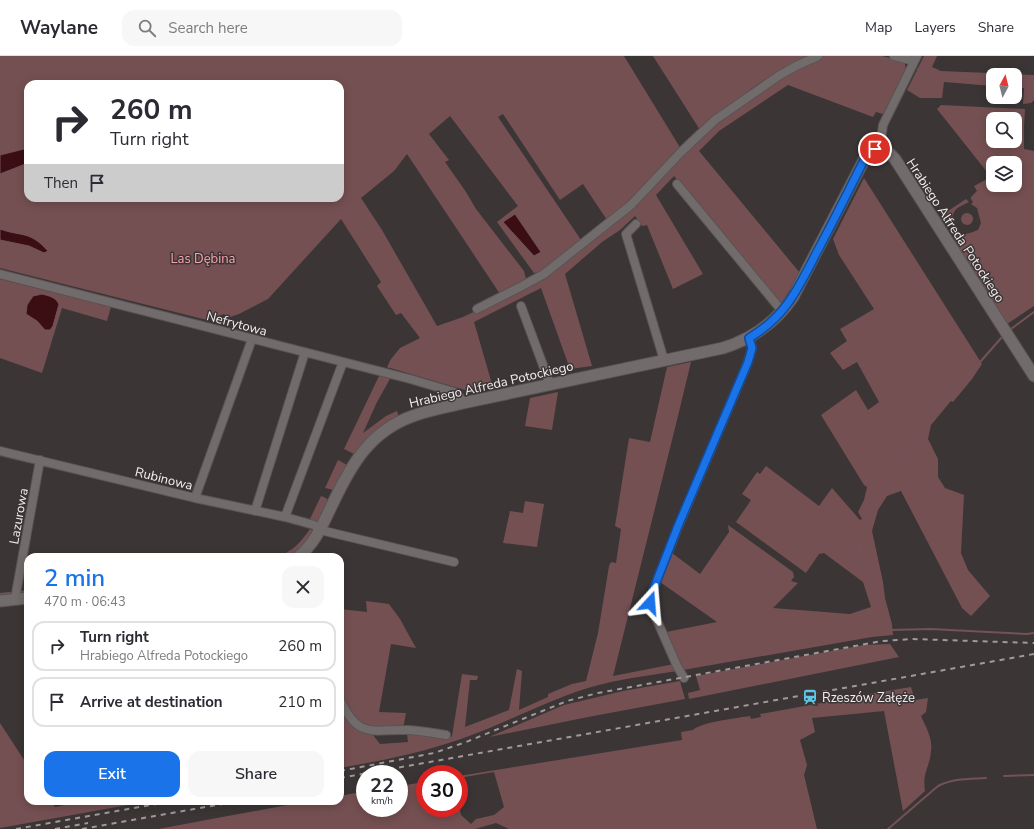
<!DOCTYPE html>
<meta charset="utf-8">
<style>
body{margin:0;font-family:"Nunito Sans",sans-serif;background:#f7f7f7;color:#2b2b33;height:100vh;display:flex;flex-direction:column;font-size:15px;white-space:nowrap}
*{box-sizing:border-box;margin:0}
p{font-size:13px;color:#7c7c81}
.icon{flex:none;width:22px;height:22px;fill:none;stroke:currentColor;stroke-width:2;stroke-linecap:round;stroke-linejoin:round}
.map{position:relative;flex:1;overflow:hidden}
.panel{position:absolute;left:24px;top:497px;width:320px;height:252px;display:flex;flex-direction:column;background:#fff;border-radius:12px;box-shadow:0 2px 10px #0003}
.panel>*{flex:none}
.top-card{position:absolute;left:24px;top:24px;width:320px;height:122px;border-radius:12px;box-shadow:0 2px 10px #0003;background:#fff;color:#2b2b33;overflow:hidden}
.needle{width:26px;rotate:7deg}
.buttons{position:absolute;left:986px;top:12px;display:grid;gap:8px}
.buttons a{display:grid;place-items:center;width:36px;height:36px;border-radius:8px;background:#fff;box-shadow:0 2px 10px #0003;font-size:20px}
.speed{position:absolute;left:356px;top:709px;display:flex;gap:8px;font-size:20px;font-weight:700;text-align:center}
.speed>*{display:grid;place-content:center;width:52px;height:52px;border-radius:50%;background:#fff;box-shadow:0 2px 10px #0003;line-height:1}
.speed small{font-size:10px;font-weight:400}
.speed .limit{border:6px solid #d22;background:#fff;color:#111}
.pin{position:absolute;display:grid;place-items:center;width:34px;height:34px;color:#fff;margin:-17px;border:2px solid #fff;border-radius:50%;box-shadow:0 1px 4px #0007}
.me{position:absolute;width:44px;margin:-22px;rotate:19deg;stroke-linejoin:round;filter:drop-shadow(0 0 3px #0008)}
.turn{display:flex;align-items:center;gap:14px;height:84px;padding:0 20px;font-size:18px}
.turn .icon{width:52px;height:52px;stroke-width:2.5}
.turn b{display:block;font-size:28px;line-height:34px}
.then{display:flex;align-items:center;height:38px;padding:0 20px;background:#0003;gap:8px;font-size:15px}
.round{display:grid;place-items:center;flex:none;width:42px;height:42px;border-radius:12px;background:#f7f7f7}
.headline{display:flex;align-items:center;justify-content:space-between;height:68px;padding:0 20px}
h1{font-size:24px;font-weight:600;line-height:30px;color:#1a73e8}
.primary-button{display:flex;gap:8px;margin-top:auto;padding:8px 20px}
.primary-button a{flex:1;height:46px;border-radius:12px;background:#1a73e8;color:#fff;font-size:16px;font-weight:600;line-height:46px;text-align:center}
.primary-button a+a{background:#f7f7f7;color:#2b2b33}
ul{padding:0;list-style:none}
li{display:flex;align-items:center;gap:12px;height:50px;margin:0 8px 6px;padding:0 12px;border:2px solid #e1e1e2;border-radius:12px}
li div{flex:1}
li b{display:block;font-size:15px}
li em{font-style:normal}
header{display:flex;align-items:center;gap:24px;box-sizing:border-box;height:56px;padding:0 20px;background:#fff;border-bottom:1px solid #e1e1e2}
header strong{font-size:19px}
nav{display:flex;gap:22px;margin-inline-start:auto;font-size:14px}
.search{width:280px;height:36px;background:#f7f7f7;display:flex;align-items:center;gap:10px;box-sizing:border-box;padding:0 14px;border-radius:12px;color:#7c7c81;font-size:15px}
.map>svg:first-child{display:block}
</style>
<header>
<strong>Waylane</strong>
<div class="search"><svg class="icon" aria-label="search" viewBox="0 0 24 24"><circle cx="10" cy="10" r="6"/><path d="M15 15l6 6"/></svg>Search here</div>
<nav><a>Map</a><a>Layers</a><a>Share</a></nav>
</header>
<div class="map">
<svg width="1034" height="773" viewBox="0 0 1034 773">
<rect width="100%" height="100%" fill="#3b3536"/>
<path fill="#755052" fill-rule="evenodd" d="M0 0H624L681 93 631 143 607 164 583 128 560 144 503 58 498 61 581 184 543 215 534 217 497 166 518 150 450 60 429 78 449 104 445 106 466 136 476 153 524 215 526 223 500 238 407 98 394 115 361 142 382 174 437 270 463 261 480 253 516 236 552 215 596 179 615 166 628 154 700 81 723 61 788 17 823 0H882L904 5 906 13 883 58 876 56 873 61 788 29 719 75 699 95 800 217 780 249 674 120 656 139 703 218 673 233 647 169 642 170 635 160 620 174 602 186 565 218 592 310 570 313 541 232 474 266 492 328 474 334H465L387 311 391 303 400 292 420 282 401 257 396 259 377 230 381 226 341 163 268 243 239 258 227 262 224 258 207 264 0 212ZM28 28H340V142H28Z
M653 0H807L783 12 751 33 700 74Z
M924 0H937L932 11 941 15 1034 19V44L1031 47 1023 48 1024 32 1015 31V19H993V30L944 26 942 42H920L907 34Z
M941 49 1025 53 1024 70V93L1034 95V250L1007 268 953 184 955 180 970 177 978 174 981 167 977 152 971 148 973 146 971 143V141L977 135 974 130 991 121 937 53ZM993 63H1015V85H993ZM993 107H1015V129H993Z
M864 122 982 308 972 323 953 346 951 345 931 369 928 383 938 403V421L945 432 964 439 961 497 968 514 990 540 971 560 962 552 901 435 887 440 878 454 872 475 883 526 885 542 892 568 893 579 872 581 683 614 666 576 717 566 660 526 672 497 700 518 729 476 728 469 793 516 794 521 791 525 798 527 773 552 850 558 871 551 863 526 824 497 819 498 806 517 736 466 751 444 742 438 757 416 760 418 766 410 819 450 832 432 860 464 862 463 858 456 864 444 867 431 864 429 821 359 856 334 868 354 879 346 857 306 843 314 830 297 847 285 840 273 874 253 839 199 833 183Z
M966 143 969 146C955 153 954 152 951 168 945 168 940 167 939 161Z
M961 163a6 6 0 1 1 12 0a6 6 0 1 1-12 0Z
M0 223 111 251 107 265 62 252 42 317 0 302Z
M691 306 677 364 613 620 674 608 677 615C647 620 617 623 588 632 543 646 502 669 458 684 420 697 380 705 340 712V657L343 656 352 670 373 679 380 688 408 686 407 678 449 682 452 680 462 618 478 620 477 624H470L465 671 509 654 517 613 522 615 519 654 548 641V638L572 628 586 625 598 577 609 510 611 506 616 507 621 473 615 470 629 382 650 386 667 311Z
M380 318 391 321 377 346 363 377 386 360 397 355 399 361 371 380 354 398 344 393Z
M558 336 552 374 525 370 530 342Z
M338 404 347 409 334 434 325 432Z
M321 440 326 442 329 445 319 467 309 465Z
M525 445 544 448 537 491 503 487 510 455 523 457Z
M310 473 314 475 313 478 296 497 289 501H277C293 495 300 487 310 473Z
M366 545 389 548 400 563 416 592 391 588 379 656 406 657 404 668 400 672H368L355 664 346 651 340 639V553L367 556Z
M890 588 899 601 689 643 688 637 700 634 696 620 864 589Z
M680 625 685 643 588 661 489 681 564 649 623 635Z
M911 631 915 644 928 642 926 656 921 660C926 671 933 683 931 695 930 711 922 716 925 735L903 755 884 655 812 662 815 676 800 684 807 709 804 719 817 773H509L496 767 475 773H158L309 745H340V740L365 735V752H399V730L425 726V752H459V749L461 759 471 768 476 763 494 759 504 751 494 716 459 722V720L682 684 681 676 693 674C701 666 738 662 750 660L751 663 761 661 760 658 860 640V643L869 641V638Z
M0 667 28 710V745H51L55 751 85 745H150L0 772Z"/>
<path fill="#3b0e14" stroke="#725256" d="M28 92V107L0 118V99Z
M515 158 541 196 534 200 503 166Z
M0 173C22 181 29 174 48 195L44 197 29 190 0 184Z
M42 238C50 240 55 241 59 248L53 270 50 274H45L37 265 26 258 27 249 33 240Z"/>
<g fill="none" stroke-linecap="round" stroke-linejoin="round">
<path stroke="#725256" stroke-width="2" d="M870 0 904 8
M818 4 833 0
M918 13 945 19 993 22
M1015 23 1034 24
M1011 273 1034 256
M1002 281 925 369 908 396 874 444 860 485V498L891 574 930 573 1027 578 1034 577
M389 311 392 304 408 293 459 266 504 245 548 221 623 163 717 68 784 21
M351 393 396 359
M350 394 383 323
M332 433 342 411
M316 466 326 444
M285 501C297 495 304 486 311 475
M20 536 28 535
M0 538 10 537
M1004 720 1034 719
M888 773 938 730C953 722 969 723 986 722"/>
<g stroke="#585454" stroke-width="10">
<path id="street" d="M894 0 914 5
M880 92 883 69 917 0
M677 128 782 255
M636 168 626 178 664 304
M0 218 410 323 454 336 458 338 463 347
M521 250 550 328
M477 253 524 229 544 218 631 149 681 96 715 64 780 19 796 10 818 0
M0 395 195 442 285 461 314 469 320 474 454 506
M195 442 252 283
M255 455 305 296
M285 461 343 306
M15 543 40 404
M684 622 677 610 652 553 650 547V542L678 471 748 306 752 292 749 282
M340 644C359 684 372 673 409 674 421 675 434 677 446 679"/>
</g>
<g stroke="#585454" stroke-width="13">
<path id="secondary" d="M298 501C316 487 323 467 333 447 351 409 370 375 413 360 429 354 447 351 463 347L723 292C752 283 776 266 793 241L865 102C877 88 884 90 895 103L1034 320
M0 545 28 542"/>
</g>
<use href="#street" stroke="#726b6b" stroke-width="8"/>
<use href="#secondary" stroke="#726b6b" stroke-width="11"/>
<path stroke="#9f9a9b" stroke-width="2" stroke-dasharray="5 5" stroke-linecap="butt" d="M340 715 434 697 466 686 567 645 598 637 882 585 913 583 1034 587
M340 722 1034 598
M16 773 173 745
M55 773 88 767
M82 773 239 745"/>
</g>
<g fill="none" stroke-linecap="round" stroke-linejoin="round">
<g stroke="#114b97" stroke-width="10">
<path id="route" d="M650 547V542L678 470 748 306 752 292 749 282C788 259 799 230 819 192 835 162 850 132 865 102L871 95 875 93"/>
</g>
<use href="#route" stroke="#1a73e8" stroke-width="7"/>
</g>
<defs>
<g id="station-bare" transform="scale(1.2)"><path d="M-3-6H3Q5-6 5-4V2Q5 4 3 4L4.5 6H3L1.5 4h-3L-3 6H-4.5L-3 4Q-5 4-5 2V-4Q-5-6-3-6ZM-3.5-4v3h7v-3ZM-3.5 1v1.5H-2V1ZM2 1v1.5H3.5V1Z" fill="#5cc7e8" stroke="#3b3536" stroke-width="2.5" paint-order="stroke"/></g>
</defs>
<g fill-rule="evenodd">
<use href="#station-bare" x="810" y="641"/>
</g>
<g text-anchor="middle" stroke-width="3" stroke-linejoin="round" paint-order="stroke">
<g font-size="13" fill="#f3eff0" stroke="#3b3536">
<text transform="translate(956 174) rotate(57)" y="5">Hrabiego Alfreda Potockiego</text>
<text transform="translate(237 267) rotate(15)" y="5">Nefrytowa</text>
<text transform="translate(491 328) rotate(-13)" y="5">Hrabiego Alfreda Potockiego</text>
<text transform="translate(164 422) rotate(14)" y="5">Rubinowa</text>
<text transform="translate(18 460) rotate(-80)" y="5">Lazurowa</text>
</g>
<g font-size="13" fill="#f9a4a9" stroke="#3b3536">
<text x="203" y="207">Las Dębina</text>
</g>
<g font-size="13" fill="#f3eff0" stroke="#3b3536" text-anchor="start">
<text x="822" y="646">Rzeszów Załęże</text>
</g>
</g>
</svg>
<div class="buttons">
<a><svg class="needle" viewBox="-14 -14 28 28"><path d="M0-13l5 13h-10z" fill="#e53935"/><path d="M0 13l5-13h-10z" fill="#7c7c81"/></svg></a>
<a><svg class="icon" aria-label="search" viewBox="0 0 24 24"><circle cx="10" cy="10" r="6"/><path d="M15 15l6 6"/></svg></a>
<a><svg class="icon" aria-label="layers" viewBox="0 0 24 24"><path d="M12 4l9 5-9 5-9-5zM3 14l9 5 9-5"/></svg></a>
</div>
<div class="speed"><div>22<small>km/h</small></div><div class="limit">30</div></div>
<div class="pin" style="left:875px;top:93px;background:#d93025"><svg class="icon" aria-label="arrive" viewBox="0 0 24 24"><path d="M6 21V4h12l-3 4 3 4H6"/></svg></div>
<svg class="me" style="left:650px;top:547px" viewBox="-20 -20 40 40"><path d="M0-17L14 15 0 8-14 15z" fill="#1a73e8" stroke="#fff" stroke-width="4"/></svg>
<div class="top-card">
<div class="turn"><svg class="icon" aria-label="right" viewBox="0 0 24 24"><path d="M7 20v-9h11M14 6l5 5-5 5"/></svg><div><b>260 m</b>Turn right</div></div>
<div class="then">Then<svg class="icon" aria-label="arrive" viewBox="0 0 24 24"><path d="M6 21V4h12l-3 4 3 4H6"/></svg></div>
</div>
<section class="panel">
<div class="headline"><div><h1>2 min</h1><p>470 m · 06:43</p></div><a class="round"><svg class="icon" aria-label="close" viewBox="0 0 24 24"><path d="M6 6l12 12M18 6L6 18"/></svg></a></div>
<ul>
<li><svg class="icon" aria-label="right" viewBox="0 0 24 24"><path d="M7 20v-9h11M14 6l5 5-5 5"/></svg><div><b>Turn right</b><p>Hrabiego Alfreda Potockiego</p></div><em>260 m</em></li>
<li><svg class="icon" aria-label="arrive" viewBox="0 0 24 24"><path d="M6 21V4h12l-3 4 3 4H6"/></svg><div><b>Arrive at destination</b></div><em>210 m</em></li>
</ul>
<div class="primary-button"><a>Exit</a><a>Share</a></div>
</section>
</div>
